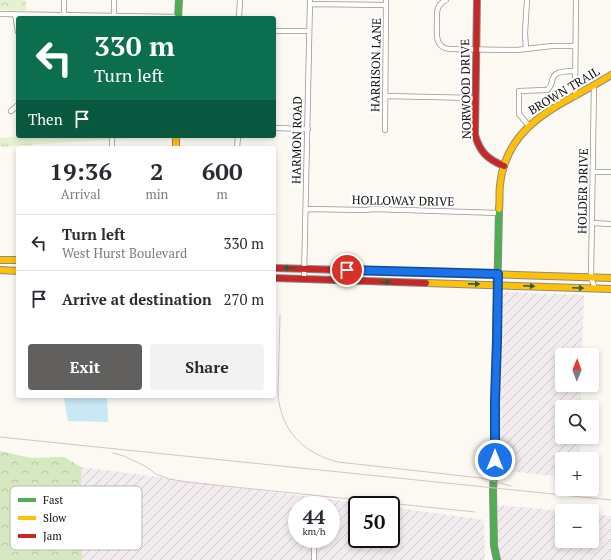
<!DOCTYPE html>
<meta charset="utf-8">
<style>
body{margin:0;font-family:"PT Serif",serif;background:#f2f2f3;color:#2b2b33;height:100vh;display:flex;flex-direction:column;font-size:15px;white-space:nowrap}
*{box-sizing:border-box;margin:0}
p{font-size:13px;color:#7c7c81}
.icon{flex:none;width:22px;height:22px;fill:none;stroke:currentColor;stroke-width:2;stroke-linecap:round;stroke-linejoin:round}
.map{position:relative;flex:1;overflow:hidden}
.panel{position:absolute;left:16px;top:146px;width:260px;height:252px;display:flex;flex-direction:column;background:#fff;border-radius:4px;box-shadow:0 2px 6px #0003}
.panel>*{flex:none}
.hud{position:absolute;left:16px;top:16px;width:260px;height:122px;border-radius:4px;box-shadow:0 2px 6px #0003;background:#0b6e4f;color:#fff;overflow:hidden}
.needle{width:26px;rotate:1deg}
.buttons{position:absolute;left:555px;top:348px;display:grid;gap:8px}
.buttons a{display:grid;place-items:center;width:44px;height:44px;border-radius:4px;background:#fff;box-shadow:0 2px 6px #0003;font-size:20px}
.speed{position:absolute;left:288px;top:496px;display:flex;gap:8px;font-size:20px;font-weight:700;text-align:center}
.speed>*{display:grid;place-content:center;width:52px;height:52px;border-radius:50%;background:#fff;box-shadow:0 2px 6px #0003;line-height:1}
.speed small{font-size:10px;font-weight:400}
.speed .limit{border:2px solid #111;border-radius:6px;background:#fff;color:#111}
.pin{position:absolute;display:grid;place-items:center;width:34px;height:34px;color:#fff;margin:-17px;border:2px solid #fff;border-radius:50%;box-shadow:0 1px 4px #0007}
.me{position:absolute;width:44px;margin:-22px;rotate:0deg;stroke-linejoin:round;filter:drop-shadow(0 0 3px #0008)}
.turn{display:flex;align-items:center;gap:14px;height:84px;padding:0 12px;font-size:18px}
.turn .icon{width:52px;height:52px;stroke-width:2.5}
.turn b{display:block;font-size:28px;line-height:34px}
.then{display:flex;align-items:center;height:38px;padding:0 12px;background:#0003;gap:8px;font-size:15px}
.eta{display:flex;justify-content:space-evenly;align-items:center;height:68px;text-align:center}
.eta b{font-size:24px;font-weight:700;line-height:28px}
.cta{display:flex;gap:8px;margin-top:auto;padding:8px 12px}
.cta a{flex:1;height:46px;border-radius:4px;background:#61605e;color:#fff;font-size:16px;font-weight:700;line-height:46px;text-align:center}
.cta a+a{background:#f2f2f3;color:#2b2b33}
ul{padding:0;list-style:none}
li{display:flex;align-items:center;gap:12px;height:56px;padding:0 12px;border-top:1px solid #e1e1e2}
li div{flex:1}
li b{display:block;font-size:15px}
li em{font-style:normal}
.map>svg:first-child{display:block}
</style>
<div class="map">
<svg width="611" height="560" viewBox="0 0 611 560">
<defs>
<pattern id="industrial-furrows" width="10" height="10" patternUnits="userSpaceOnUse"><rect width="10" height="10" fill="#f2ecef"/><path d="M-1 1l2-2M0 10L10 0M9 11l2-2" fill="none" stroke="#cec9cc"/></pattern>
<pattern id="grass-tufts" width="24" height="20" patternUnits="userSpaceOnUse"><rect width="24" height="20" fill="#e6f1d2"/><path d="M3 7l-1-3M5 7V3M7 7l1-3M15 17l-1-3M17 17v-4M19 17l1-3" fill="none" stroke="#c4cdb3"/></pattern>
<pattern id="forest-crowns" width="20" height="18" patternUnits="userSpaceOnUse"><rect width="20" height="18" fill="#d6e8bf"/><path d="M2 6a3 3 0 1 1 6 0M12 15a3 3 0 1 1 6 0" fill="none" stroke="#b6c6a3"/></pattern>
<pattern id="park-crowns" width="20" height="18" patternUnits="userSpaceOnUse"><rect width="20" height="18" fill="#e6f1d2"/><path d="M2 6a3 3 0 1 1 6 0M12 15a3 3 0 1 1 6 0" fill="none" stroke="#c4cdb3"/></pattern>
</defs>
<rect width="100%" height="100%" fill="#fbf9f2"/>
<path fill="url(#industrial-furrows)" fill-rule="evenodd" d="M505 292 584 295 582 355H562V385H581V407H562V437H580L579 459H562V477L498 470 501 300 503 294Z
M81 467 372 505H357V539H391V507L484 520 485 560H82ZM297 505H331V539H297Z
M498 505 562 511V541H592V514L611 516V560H500L498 542Z"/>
<path fill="url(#grass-tufts)" d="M29 136H174V138L146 137 0 147V138Z"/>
<path fill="url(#forest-crowns)" d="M0 451 31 458 64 457 81 467 82 560H0Z"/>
<path fill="url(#park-crowns)" d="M0 0H26V11L0 10Z"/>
<path fill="#c8e8f6" d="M66 396H107L108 422 68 421 64 399Z"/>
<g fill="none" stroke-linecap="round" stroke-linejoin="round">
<g stroke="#959491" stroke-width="6">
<path id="street" d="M64 0V18
M446 0C443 1 441 3 439 6 436 10 437 17 437 22 437 33 434 48 450 49L517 50 552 46H575
M310 4 386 5
M0 14 178 17
M15 14 18 32
M114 18V0
M239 18 240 0
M274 31H309
M526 49 525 33 527 0
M594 85 591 278 595 288
M386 96 475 98
M575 97 576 0
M11 111 18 105
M529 126 519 114V91L547 90C554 85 550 78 556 74 560 71 569 71 575 71
M274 128 308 129
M385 130 386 0
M112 148V136
M237 148 238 136
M593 172H611
M306 209 366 210 373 209 499 213
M592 223 611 224
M304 279 310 0
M314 539V560"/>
</g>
<g stroke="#8b8a87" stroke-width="8">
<path id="fast" d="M178 18 179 0
M497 560 494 546 493 490 495 460V401L499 209"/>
</g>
<g stroke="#8b8a87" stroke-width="8">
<path id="slow" d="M176 136V148
M499 209C500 201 499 193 500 185 507 120 564 105 611 75
M0 260H18
M0 270 18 271
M482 274 611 278
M426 283 611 289"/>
</g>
<g stroke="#8b8a87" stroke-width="8">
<path id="jam" d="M477 0 475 135C480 152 487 159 504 166
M274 268 482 274
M274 278 426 283"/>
</g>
<use href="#street" stroke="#fefefd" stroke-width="4.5"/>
<use href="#fast" stroke="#4caf50" stroke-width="6"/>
<use href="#slow" stroke="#ffc107" stroke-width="6"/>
<use href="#jam" stroke="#c62828" stroke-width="6"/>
<path stroke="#d8c4c6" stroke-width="1" d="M280 315 278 394C281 431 303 453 338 462L481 478 511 486
M0 437 611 500
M113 453 124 456 145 466 156 474 169 479 186 482 475 512"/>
</g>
<defs><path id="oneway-solid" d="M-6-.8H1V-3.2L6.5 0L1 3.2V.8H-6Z"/></defs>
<g fill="#2d5e2f">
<use href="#oneway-solid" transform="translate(289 268) rotate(-179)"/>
<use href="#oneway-solid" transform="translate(385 282) rotate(2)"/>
<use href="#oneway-solid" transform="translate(474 284) rotate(1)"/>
<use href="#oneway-solid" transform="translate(529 286) rotate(2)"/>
<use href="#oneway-solid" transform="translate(578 288) rotate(2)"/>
</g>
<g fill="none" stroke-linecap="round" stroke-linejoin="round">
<g stroke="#114b97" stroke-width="10">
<path id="route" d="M347 270 498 274 497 340 495 401V460"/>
</g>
<use href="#route" stroke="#1a73e8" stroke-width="7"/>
</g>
<g text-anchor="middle" stroke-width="4" stroke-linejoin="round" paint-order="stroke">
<g font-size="12" fill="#0e0e0e" stroke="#fff">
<text transform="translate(376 65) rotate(-89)" y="4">HARRISON LANE</text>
<text transform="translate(466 89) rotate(-91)" y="4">NORWOOD DRIVE</text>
<text transform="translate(564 91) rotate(-31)" y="4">BROWN TRAIL</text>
<text transform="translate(297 140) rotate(-89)" y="4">HARMON ROAD</text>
<text transform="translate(583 191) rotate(-89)" y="4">HOLDER DRIVE</text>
<text transform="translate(403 201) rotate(1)" y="4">HOLLOWAY DRIVE</text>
</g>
</g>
<rect x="10" y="486" width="132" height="64" rx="6" fill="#fff" stroke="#b7b7b7" stroke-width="1"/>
<rect x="18" y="498" width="18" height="4" fill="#4caf50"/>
<rect x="18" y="516" width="18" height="4" fill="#ffc107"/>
<rect x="18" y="534" width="18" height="4" fill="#c62828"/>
<g font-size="11" fill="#0e0e0e">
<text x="43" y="504">Fast</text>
<text x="43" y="522">Slow</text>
<text x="43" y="540">Jam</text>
</g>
</svg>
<div class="buttons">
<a><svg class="needle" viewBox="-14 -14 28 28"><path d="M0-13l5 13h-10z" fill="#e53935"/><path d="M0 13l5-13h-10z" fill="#7c7c81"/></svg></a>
<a><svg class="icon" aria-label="search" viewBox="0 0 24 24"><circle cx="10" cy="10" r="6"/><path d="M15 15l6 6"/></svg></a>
<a>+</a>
<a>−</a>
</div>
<div class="speed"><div>44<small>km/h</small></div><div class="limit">50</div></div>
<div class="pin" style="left:347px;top:270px;background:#d93025"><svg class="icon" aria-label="arrive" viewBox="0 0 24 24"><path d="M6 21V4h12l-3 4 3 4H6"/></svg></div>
<svg class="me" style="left:495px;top:460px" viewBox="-20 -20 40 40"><circle r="17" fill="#1a73e8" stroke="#fff" stroke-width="3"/><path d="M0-11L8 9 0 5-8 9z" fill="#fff"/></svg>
<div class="hud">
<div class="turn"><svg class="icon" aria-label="left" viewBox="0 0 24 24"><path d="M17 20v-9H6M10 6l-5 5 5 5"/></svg><div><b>330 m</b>Turn left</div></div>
<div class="then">Then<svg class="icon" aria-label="arrive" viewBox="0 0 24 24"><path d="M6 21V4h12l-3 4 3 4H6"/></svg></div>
</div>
<section class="panel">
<div class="eta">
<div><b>19:36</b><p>Arrival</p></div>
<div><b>2</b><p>min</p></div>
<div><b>600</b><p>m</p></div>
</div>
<ul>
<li><svg class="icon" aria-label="left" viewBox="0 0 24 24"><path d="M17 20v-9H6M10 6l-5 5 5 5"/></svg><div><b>Turn left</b><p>West Hurst Boulevard</p></div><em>330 m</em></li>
<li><svg class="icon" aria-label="arrive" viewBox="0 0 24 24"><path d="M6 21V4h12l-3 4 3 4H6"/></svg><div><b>Arrive at destination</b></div><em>270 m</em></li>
</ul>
<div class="cta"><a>Exit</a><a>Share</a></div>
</section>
</div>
